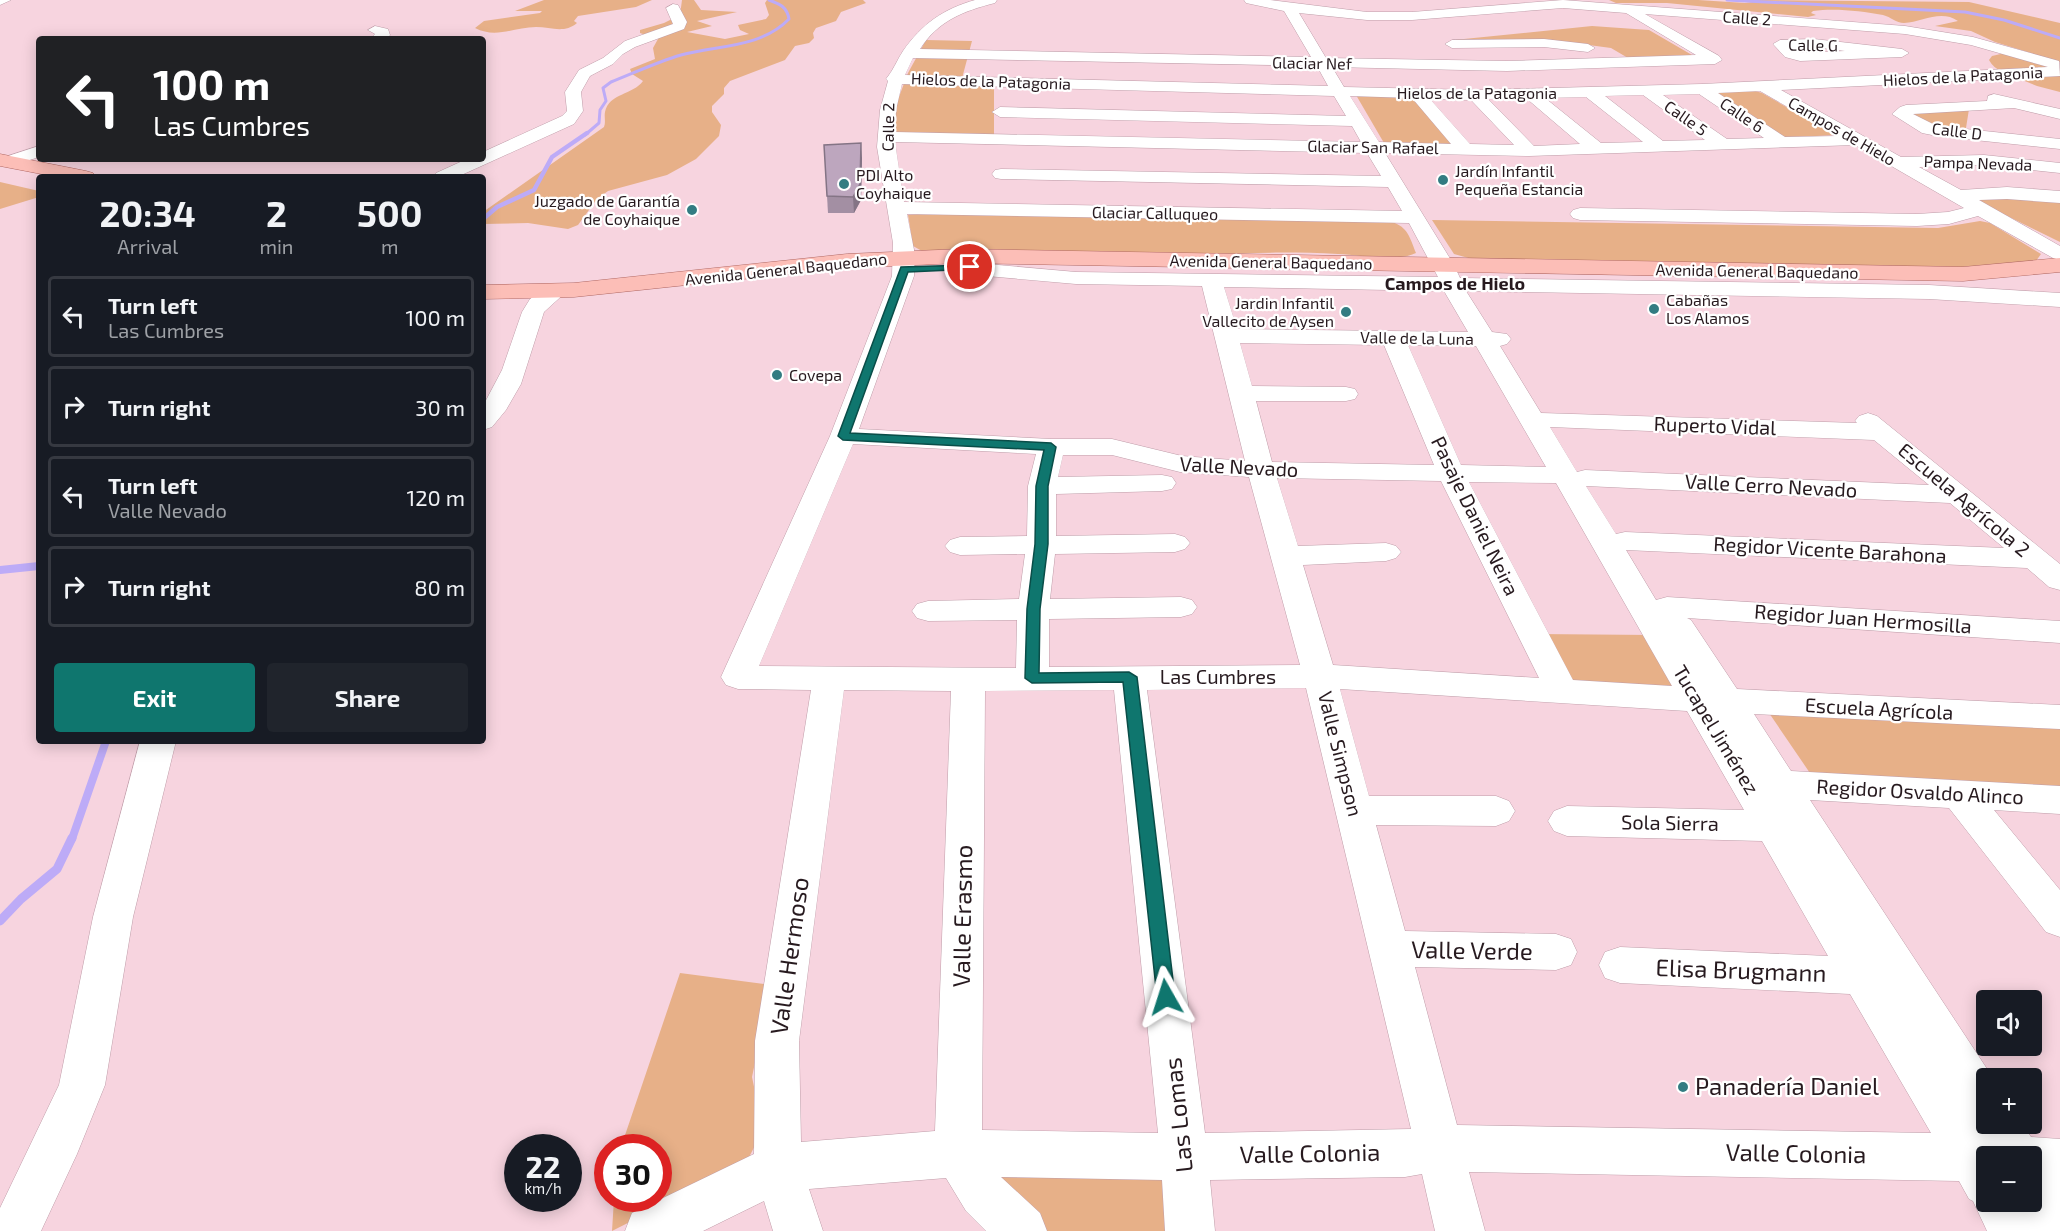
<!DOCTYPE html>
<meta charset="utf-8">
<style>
body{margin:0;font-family:"Exo 2",sans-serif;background:#20242c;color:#f1f3f6;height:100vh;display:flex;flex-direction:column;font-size:22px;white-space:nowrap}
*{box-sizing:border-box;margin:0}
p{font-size:20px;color:#9ea1a6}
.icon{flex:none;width:33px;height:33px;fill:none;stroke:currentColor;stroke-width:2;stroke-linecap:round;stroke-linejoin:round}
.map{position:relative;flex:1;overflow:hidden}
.side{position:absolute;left:36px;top:174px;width:450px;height:570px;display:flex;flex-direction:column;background:#171b24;border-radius:6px;box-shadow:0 3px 15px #0003}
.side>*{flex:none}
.banner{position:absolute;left:36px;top:36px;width:450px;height:126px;border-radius:6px;box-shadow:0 3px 15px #0003;background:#202124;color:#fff;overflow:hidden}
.tools{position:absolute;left:1976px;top:990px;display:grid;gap:12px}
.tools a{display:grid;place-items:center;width:66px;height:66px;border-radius:6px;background:#171b24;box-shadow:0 3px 15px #0003;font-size:30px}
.speed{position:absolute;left:504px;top:1134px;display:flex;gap:12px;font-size:30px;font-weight:700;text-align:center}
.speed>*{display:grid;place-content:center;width:78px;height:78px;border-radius:50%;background:#171b24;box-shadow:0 3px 15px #0003;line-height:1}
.speed small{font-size:15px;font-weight:400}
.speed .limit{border:9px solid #d22;background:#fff;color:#111}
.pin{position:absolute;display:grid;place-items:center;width:51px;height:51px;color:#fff;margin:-26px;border:3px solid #fff;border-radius:50%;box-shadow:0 2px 6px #0007}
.me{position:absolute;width:66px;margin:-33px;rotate:354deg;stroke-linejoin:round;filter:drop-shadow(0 0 4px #0008)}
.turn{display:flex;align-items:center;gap:21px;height:126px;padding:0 18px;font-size:27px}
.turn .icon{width:78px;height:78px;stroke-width:2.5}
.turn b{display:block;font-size:42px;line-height:51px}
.eta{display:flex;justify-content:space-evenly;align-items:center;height:102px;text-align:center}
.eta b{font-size:36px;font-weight:700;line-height:42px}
.cta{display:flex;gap:12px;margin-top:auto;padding:12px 18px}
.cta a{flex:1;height:69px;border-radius:6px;background:#0f766e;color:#fff;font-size:24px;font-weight:700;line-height:69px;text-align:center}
.cta a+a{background:#20242c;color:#f1f3f6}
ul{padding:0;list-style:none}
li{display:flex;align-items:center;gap:18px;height:81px;margin:0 12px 9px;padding:0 6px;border:3px solid #363941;border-radius:6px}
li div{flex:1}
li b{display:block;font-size:22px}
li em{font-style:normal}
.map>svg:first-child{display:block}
</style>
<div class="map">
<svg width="2060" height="1231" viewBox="0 0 2060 1231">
<rect width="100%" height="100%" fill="#f7d4df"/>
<path fill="#e7b088" d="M544 0H652L636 7 578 16 574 21 577 23C564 34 551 27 536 27 515 27 496 39 475 28L484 21 540 13 542 11H515Z
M682 0H694L701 10 737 12 697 21 712 26 687 32 725 39 749 34 740 30 738 25 766 19 769 15 765 3 767 0H863L866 3 841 12 836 21 816 28 813 33 814 38 809 43 795 46 785 60 730 81 724 88V94L712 106V112L721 125 719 136 696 159 667 175 608 191 597 199 578 225 568 229 528 223 483 224V212L604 127C606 122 604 117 605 112 609 93 633 95 643 81L632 74 630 69 655 59 653 48 658 39 640 33V30L664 23 680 15Z
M1609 0H1698L1745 3 1753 2 1751 0 1969 2 2060 23V62L1995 42 1971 31 1935 26 1958 21C1941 9 1922 22 1904 23 1896 23 1891 17 1883 15 1861 11 1835 8 1813 11L1811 13 1816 15 1808 17 1667 3H1616Z
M1592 26 1649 30 1692 55 1628 58 1611 48 1544 39 1454 40Z
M926 40 972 41 961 82 994 85V136L896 134 894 110 908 73Z
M2009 52 2060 67V71C2040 72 2000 82 1989 60L1992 56Z
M2060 72V92L2037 86 2010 75Z
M1752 90 1762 93 1835 135 1780 138 1713 92Z
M1356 95 1415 97 1454 144 1384 143Z
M1969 109 1966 128 1930 125 1907 110Z
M0 182 39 191V197L0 209Z
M1969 197 2060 200V242Z
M918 214 1392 222C1408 227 1410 238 1416 253 1393 263 1363 255 1338 254 1297 252 1254 252 1213 255L922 251 913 246 908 215Z
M1432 220 1938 228 1980 221 1990 223 2041 254 2036 261 1950 268 1472 259 1454 254Z
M1535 634 1653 635 1687 692 1565 688Z
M1767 710 2060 729V790L1814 779Z
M680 973 771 985 752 1077 763 1130 746 1163 612 1231 614 1199 658 1198V1148L621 1147Z
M963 1156 1182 1160 1187 1231H1027Z"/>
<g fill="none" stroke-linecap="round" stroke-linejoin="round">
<path stroke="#bdabf7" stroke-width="3" d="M1727 0 1965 12 2004 20 2060 38
M585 135 599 123 600 110 606 101 603 88 611 82C634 73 657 62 681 55 718 45 761 48 789 19 787 7 780 4 769 0"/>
<path stroke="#bdabf7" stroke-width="4.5" d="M483 219 497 207 534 190 552 157 587 133"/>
<path stroke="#bdabf7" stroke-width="8" d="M0 570 39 566
M72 839 106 741"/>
<path stroke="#bdabf7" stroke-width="9" d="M0 921 21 899 57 869 72 838"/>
<g stroke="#bf9da9" stroke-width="1">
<path id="minor" d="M0 0H11L0 5Z
M975 0H997L995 3C963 11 938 21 920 49L1311 57 1284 11 1246 3 1244 0H1270L1367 12H1412L1563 0 1905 26 1973 37 2059 61 2060 76 1781 90 1901 157 1984 155 2060 163V173L1984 165 1919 167 1961 190 2007 187 2060 191V203L2007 199 1979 200 2060 246V260L2053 258 1978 216 1949 224 1917 226 1580 220 1573 218 1570 214 1573 210 1580 208 1917 214 1948 212 1964 208 1855 145 1529 156 1385 153 1454 265 1460 278 1929 285 2060 293V307L1929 299 1466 291 1492 332 1507 334 1511 339 1507 344 1500 346 1541 413 1857 423 1855 421 1859 416 1868 413 1877 416 2060 564V590L2049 587 2027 568 1626 550 1656 600 1667 597 2060 621V643L1687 618 1691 620 1737 689 2060 705V729L1754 714 1791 771 2060 786V814L1994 810 2060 890V937L2046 932 1949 808 1810 800 1993 1078H1986V1124H2022L2031 1137 2060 1139V1231H1987L1973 1201 1969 1199 1959 1181 1469 1172 1485 1231H1435L1422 1174 1405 1177 1210 1180 1215 1231H1165L1162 1180 1001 1177 1040 1213 1047 1231H986L966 1211 946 1178 809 1189 823 1231H773L764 1201 703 1231H625L632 1213 754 1154 755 1041 811 690 738 689 726 685 721 677 830 436 892 276 893 243 877 147 880 110 888 81 886 79C893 71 897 60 903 51 922 24 943 9 975 0ZM1563 8 1626 13 1696 55 1507 61 1326 58 1299 13 1367 20H1412ZM1645 14 1905 34 1971 45 2048 67 1702 84 1475 90 1344 87 1332 67 1507 71 1715 64 1722 60 1719 56ZM913 58 1317 66 1328 86 905 75ZM902 84 1334 96 1346 116 1000 107 992 112 1000 117 1352 126 1361 142 895 132 896 110ZM1760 91 1838 136 1785 137 1718 93ZM1699 94 1764 138 1727 139 1663 95ZM1643 95 1705 140 1663 141 1605 96ZM1350 96 1412 98 1451 144 1379 142ZM1586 97 1643 142 1601 143 1545 98ZM1526 98 1580 144 1534 146 1488 99ZM1430 99 1471 100 1514 145 1470 144ZM895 142 1367 153 1381 176 1001 169 995 170 992 174 995 178 1001 179 1388 187 1402 211 904 202ZM907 214 1409 223 1438 277 1076 272 953 261 946 263 942 267 946 271 953 273 1076 284 1202 286 1245 461 1182 456 1112 439H1051L859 429 914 276 915 255ZM1224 287 1444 291 1468 332 1237 329ZM1240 343 1384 345 1434 465 1272 462 1256 401H1346L1355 399 1358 394 1355 389 1346 387 1252 386ZM1408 345 1476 346 1546 467 1461 465ZM1550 427 1874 440 1929 485 1585 470 1577 472ZM853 444 1036 454 1028 486 1027 536 960 537 950 540 945 546 950 552 960 555 1025 554 1019 599 928 601 917 604 912 611 917 618 928 621 1017 620 1016 668 759 666ZM1063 455H1112L1180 472 1249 477 1300 665 1049 667V619L1181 617 1192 614 1197 607 1192 600 1181 597 1050 599 1055 554 1175 552 1185 549 1190 543 1185 537 1175 534 1056 536V494L1162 491 1172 489 1176 483 1172 477 1162 475 1058 477ZM1277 478 1441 481 1539 678 1333 665 1303 565 1386 561 1396 558 1401 552 1396 546 1386 543 1298 546ZM1469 482 1556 483 1672 686 1573 680ZM1586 486 1950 503 2004 548 1625 532 1616 534ZM1306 688 1411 1129 1205 1133 1147 690ZM1340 689 1687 711 1744 810 1567 806 1554 811 1548 821 1554 831 1567 836 1762 841 1828 956 1620 947 1605 952 1599 965 1605 978 1620 983 1850 994 1931 1133 1457 1125 1415 967 1556 970 1571 965 1577 952 1571 939 1556 934 1405 931 1376 825 1496 826 1509 821 1515 811 1509 801 1496 796H1369ZM844 690 951 691 935 1131 801 1142 799 1041ZM1114 690 1158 1133 982 1130 985 691ZM1986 1156H2031V1202H1986Z
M673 4 678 5 687 22 684 29 635 47 623 54 613 64 590 76 581 92 583 111 574 124 457 177H433L436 173 467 159H483V152L562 116 567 111 565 92 579 70 603 58 625 41 673 24 666 8Z
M375 26 388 29 390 35 388 38 370 39 375 34 368 30Z
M1544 39 1588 44 1595 48 1588 52 1544 47 1452 48 1445 44 1452 40Z
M1814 39 1902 49 1909 53 1902 57 1800 61 1785 57 1773 44 1780 40ZM1814 47 1845 51 1801 53 1792 48Z
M1994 94 2060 109V119L2014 108 1913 114 1937 126 2060 139V149L1937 136 1922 133 1892 114 1900 107 1906 105 1987 101 1988 96Z
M39 146V157L8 167 0 163 2 158Z
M555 285 563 287 566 292 544 312 521 384 506 410 492 427 483 430V406L502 370 522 312 530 299 547 287Z
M140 741H176L133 917 105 1085 77 1154 41 1231H0V1208L59 1085 93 917Z"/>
</g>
<g stroke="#b06863" stroke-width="1">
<path id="major" d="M0 154 86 171 93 173 96 177H57L0 166Z
M961 249 1963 267 2060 258V272L1963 281 961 263 847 268 574 297 483 299V285L574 283 847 254Z"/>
</g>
<use href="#minor" fill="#fff" fill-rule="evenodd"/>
<use href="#major" fill="#fcbeb7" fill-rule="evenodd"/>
</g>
<path fill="#a38fa3" d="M862 158 861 200 854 213H828L827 196Z"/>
<path fill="#847485" d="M861 143 862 158 861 200 854 213 853 197Z"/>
<path fill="#bda6be" stroke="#847485" stroke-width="1.5" d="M861 143 860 184 853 197 827 196 824 145Z"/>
<path fill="#0f766e" stroke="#0a4d48" stroke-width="1.5" d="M970 265H973V269L908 272 850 433 1051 443 1056 447 1048 486V544L1040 609 1039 673 1129 672 1137 677 1175 997 1173 1003 1166 1005 1159 1003 1157 997 1123 682 1032 683 1025 678 1027 609 1035 544 1036 486 1044 450 843 440 838 436 901 267Z"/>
<g fill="#337c82" stroke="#fff" stroke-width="2">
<circle cx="1443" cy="180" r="6"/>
<circle cx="844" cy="184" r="6"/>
<circle cx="692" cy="210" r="6"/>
<circle cx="1654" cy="309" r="6"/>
<circle cx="1346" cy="312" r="6"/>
<circle cx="777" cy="375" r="6"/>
<circle cx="1683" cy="1087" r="6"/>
</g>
<g text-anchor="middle" stroke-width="4.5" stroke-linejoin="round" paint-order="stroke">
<g font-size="16" fill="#271a1f" stroke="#fff">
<text transform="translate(1747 18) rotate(4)" y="6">Calle 2</text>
<text transform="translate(1813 45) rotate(1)" y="6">Calle G</text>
<text transform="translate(1312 63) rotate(1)" y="6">Glaciar Nef</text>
<text transform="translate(1963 76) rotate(-3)" y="6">Hielos de la Patagonia</text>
<text transform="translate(991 81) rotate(2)" y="6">Hielos de la Patagonia</text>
<text x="1477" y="99">Hielos de la Patagonia</text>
<text transform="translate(1742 115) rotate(34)" y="6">Calle 6</text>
<text transform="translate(1686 118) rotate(35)" y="6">Calle 5</text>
<text transform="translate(888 127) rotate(-89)" y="6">Calle 2</text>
<text transform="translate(1842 131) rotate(30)" y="6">Campos de Hielo</text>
<text transform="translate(1957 131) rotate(7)" y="6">Calle D</text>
<text transform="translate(1373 147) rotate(1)" y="6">Glaciar San Rafael</text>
<text transform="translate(1978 163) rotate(2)" y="6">Pampa Nevada</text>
<text transform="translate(1155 213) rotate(1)" y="6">Glaciar Calluqueo</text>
<text transform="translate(1271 262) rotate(1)" y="6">Avenida General Baquedano</text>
<text transform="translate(786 269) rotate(-6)" y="6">Avenida General Baquedano</text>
<text transform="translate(1757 271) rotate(1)" y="6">Avenida General Baquedano</text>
<text transform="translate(1417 338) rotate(1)" y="6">Valle de la Luna</text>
</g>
<g font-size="16" fill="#271a1f" stroke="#fff" text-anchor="start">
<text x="1455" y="177">Jardín Infantil<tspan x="1455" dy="18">Pequeña Estancia</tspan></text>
<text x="856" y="181">PDI Alto<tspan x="856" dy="18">Coyhaique</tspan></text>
<text x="680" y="207" text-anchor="end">Juzgado de Garantía<tspan x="680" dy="18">de Coyhaique</tspan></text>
<text x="1666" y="306">Cabañas<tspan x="1666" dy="18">Los Alamos</tspan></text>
<text x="1334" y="309" text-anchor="end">Jardin Infantil<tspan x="1334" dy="18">Vallecito de Aysen</tspan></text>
<text x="789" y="381">Covepa</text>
</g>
<g font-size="18" font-weight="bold" fill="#271a1f" stroke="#fff">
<text x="1455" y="290">Campos de Hielo</text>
</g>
<g font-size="20" fill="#271a1f" stroke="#fff">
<text transform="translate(1715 426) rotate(2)" y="7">Ruperto Vidal</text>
<text transform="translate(1239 467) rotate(3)" y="7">Valle Nevado</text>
<text transform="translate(1771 486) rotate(3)" y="7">Valle Cerro Nevado</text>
<text transform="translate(1964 500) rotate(40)" y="7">Escuela Agrícola 2</text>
<text transform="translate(1475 516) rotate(64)" y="7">Pasaje Daniel Neira</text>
<text transform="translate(1830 550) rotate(3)" y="7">Regidor Vicente Barahona</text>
<text transform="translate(1863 619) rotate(4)" y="7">Regidor Juan Hermosilla</text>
<text x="1218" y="684">Las Cumbres</text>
<text transform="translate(1879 709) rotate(3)" y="7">Escuela Agrícola</text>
<text transform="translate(1716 730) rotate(59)" y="7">Tucapel Jiménez</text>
<text transform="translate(1340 754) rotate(76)" y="7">Valle Simpson</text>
<text transform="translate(1920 792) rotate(3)" y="7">Regidor Osvaldo Alinco</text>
<text transform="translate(1670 823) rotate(1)" y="7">Sola Sierra</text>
</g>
<g font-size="24" fill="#271a1f" stroke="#fff">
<text transform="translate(963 916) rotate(-89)" y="8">Valle Erasmo</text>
<text transform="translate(1472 951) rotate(1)" y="8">Valle Verde</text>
<text transform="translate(790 956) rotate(-82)" y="8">Valle Hermoso</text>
<text transform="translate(1741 971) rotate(2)" y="8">Elisa Brugmann</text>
<text transform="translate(1179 1115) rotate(-96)" y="8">Las Lomas</text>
<text transform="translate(1310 1154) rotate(-1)" y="8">Valle Colonia</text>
<text transform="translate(1796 1154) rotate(1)" y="8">Valle Colonia</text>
</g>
<g font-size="24" fill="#271a1f" stroke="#fff" text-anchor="start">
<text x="1695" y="1095">Panadería Daniel</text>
</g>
</g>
</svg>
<div class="tools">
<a><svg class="icon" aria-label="sound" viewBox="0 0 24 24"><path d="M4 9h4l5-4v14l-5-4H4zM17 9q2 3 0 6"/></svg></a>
<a>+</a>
<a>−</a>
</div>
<div class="speed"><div>22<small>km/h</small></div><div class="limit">30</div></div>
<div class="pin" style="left:970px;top:267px;background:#d93025"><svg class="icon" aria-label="arrive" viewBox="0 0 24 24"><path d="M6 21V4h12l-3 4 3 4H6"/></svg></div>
<svg class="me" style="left:1166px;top:997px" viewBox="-20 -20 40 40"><path d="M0-17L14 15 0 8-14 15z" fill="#0f766e" stroke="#fff" stroke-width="4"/></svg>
<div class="banner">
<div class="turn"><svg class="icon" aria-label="left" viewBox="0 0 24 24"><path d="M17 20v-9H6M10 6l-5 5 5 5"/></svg><div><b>100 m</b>Las Cumbres</div></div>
</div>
<section class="side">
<div class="eta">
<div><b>20:34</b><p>Arrival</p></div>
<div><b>2</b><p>min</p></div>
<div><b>500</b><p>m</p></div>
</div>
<ul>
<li><svg class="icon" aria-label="left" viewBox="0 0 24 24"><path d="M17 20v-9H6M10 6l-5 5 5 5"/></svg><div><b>Turn left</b><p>Las Cumbres</p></div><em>100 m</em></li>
<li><svg class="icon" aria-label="right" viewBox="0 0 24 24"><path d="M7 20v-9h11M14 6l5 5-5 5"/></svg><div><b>Turn right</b></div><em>30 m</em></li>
<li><svg class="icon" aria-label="left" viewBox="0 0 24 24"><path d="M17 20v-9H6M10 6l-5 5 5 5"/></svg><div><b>Turn left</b><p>Valle Nevado</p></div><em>120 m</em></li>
<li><svg class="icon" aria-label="right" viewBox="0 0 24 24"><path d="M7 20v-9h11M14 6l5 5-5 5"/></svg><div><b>Turn right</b></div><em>80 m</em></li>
</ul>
<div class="cta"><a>Exit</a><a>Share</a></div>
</section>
</div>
